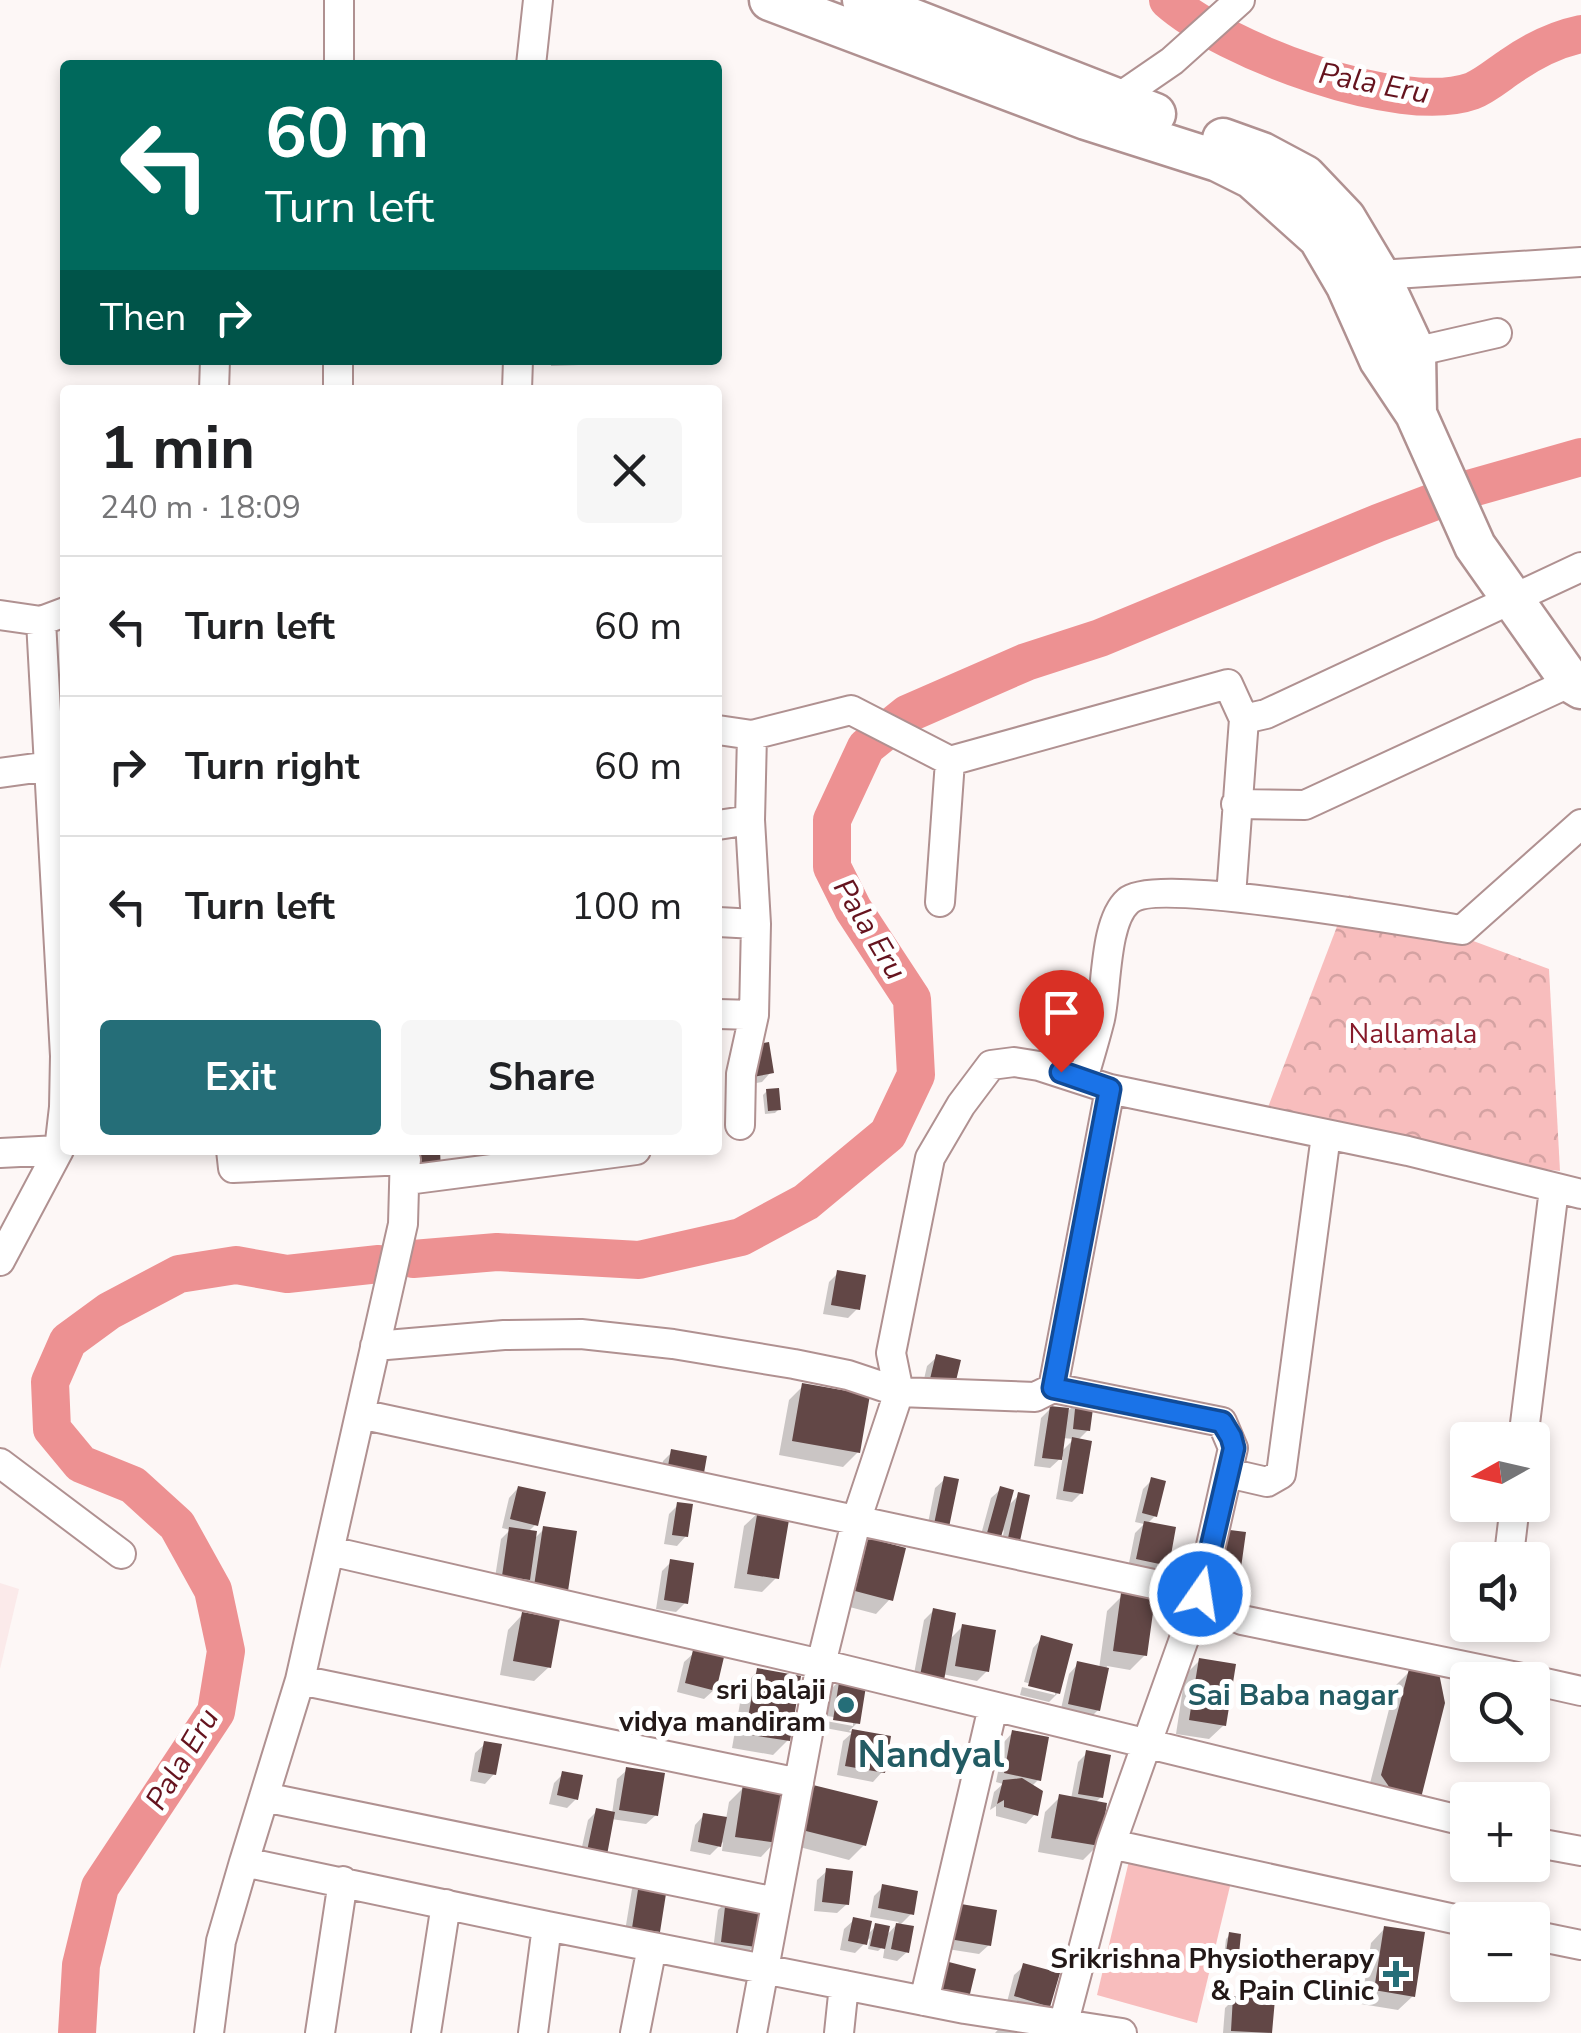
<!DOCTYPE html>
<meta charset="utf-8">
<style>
body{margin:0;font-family:"Nunito Sans",sans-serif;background:#f6f6f6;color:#202124;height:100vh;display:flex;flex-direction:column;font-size:38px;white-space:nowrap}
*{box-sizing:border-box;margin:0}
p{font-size:32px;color:#757577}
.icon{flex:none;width:55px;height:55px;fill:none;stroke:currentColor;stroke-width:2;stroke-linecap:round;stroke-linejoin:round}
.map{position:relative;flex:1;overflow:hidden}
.side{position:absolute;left:60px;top:385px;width:662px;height:770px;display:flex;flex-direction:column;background:#fff;border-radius:10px;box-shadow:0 5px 15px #0003}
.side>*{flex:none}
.top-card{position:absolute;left:60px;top:60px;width:662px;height:305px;border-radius:10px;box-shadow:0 5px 15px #0003;background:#00695c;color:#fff;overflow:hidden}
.needle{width:65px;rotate:262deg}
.fabs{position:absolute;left:1450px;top:1422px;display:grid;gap:20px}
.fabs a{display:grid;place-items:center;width:100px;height:100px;border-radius:10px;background:#fff;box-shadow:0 5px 15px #0003;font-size:50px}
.pin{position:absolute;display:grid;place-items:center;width:85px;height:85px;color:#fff;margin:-102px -42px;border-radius:50% 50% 50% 0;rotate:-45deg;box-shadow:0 0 10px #0007}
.pin .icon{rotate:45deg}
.me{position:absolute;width:110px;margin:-55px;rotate:13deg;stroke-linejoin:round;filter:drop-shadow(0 0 8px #0008)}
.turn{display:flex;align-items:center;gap:35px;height:210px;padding:0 40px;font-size:45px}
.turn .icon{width:130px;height:130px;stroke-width:2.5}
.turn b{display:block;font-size:70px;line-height:85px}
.then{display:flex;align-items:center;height:95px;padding:0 40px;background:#0003;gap:20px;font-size:38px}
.round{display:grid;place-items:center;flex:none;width:105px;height:105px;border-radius:10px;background:#f6f6f6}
.summary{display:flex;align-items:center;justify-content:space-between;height:170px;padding:0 40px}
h1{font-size:60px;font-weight:700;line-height:75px}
.button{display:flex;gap:20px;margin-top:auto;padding:20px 40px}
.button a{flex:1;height:115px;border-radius:10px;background:#256e78;color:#fff;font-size:40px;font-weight:700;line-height:115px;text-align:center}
.button a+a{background:#f6f6f6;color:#202124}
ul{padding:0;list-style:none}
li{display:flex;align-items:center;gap:30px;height:140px;padding:0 40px;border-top:2px solid #e0e0e0}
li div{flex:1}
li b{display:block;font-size:38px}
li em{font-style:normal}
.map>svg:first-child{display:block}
</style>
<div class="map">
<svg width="1581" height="2033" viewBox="0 0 1581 2033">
<defs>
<pattern id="forest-crowns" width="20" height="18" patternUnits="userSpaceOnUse" patternTransform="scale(2.5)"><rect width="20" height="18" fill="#f8bdbd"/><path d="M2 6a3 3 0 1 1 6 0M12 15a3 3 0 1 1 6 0" fill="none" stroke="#d4a2a2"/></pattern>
</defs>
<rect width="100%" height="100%" fill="#fdf7f6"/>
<path fill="#fbeaea" d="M0 1583 19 1589 0 1669Z"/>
<path fill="#f8bdbd" d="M1129 1861 1231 1882 1197 2023 1097 1995Z"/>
<path fill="url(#forest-crowns)" d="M1349 895 1549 969 1560 1171 1484 1162 1265 1115Z"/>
<path fill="#0003" fill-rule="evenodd" d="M551 360H611L607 364 551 366Z
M740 1057 771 1072 762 1082 745 1085Z
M767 1091 779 1109 775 1113 765 1114 763 1095Z
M838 1273 857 1309 848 1318 823 1314 829 1282Z
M937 1357 944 1393 922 1388 927 1366Z
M803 1386 858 1452 843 1467 779 1455 789 1400Z
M1077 1402 1088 1430 1077 1441 1081 1493 1072 1502 1056 1499 1063 1456 1050 1468 1034 1466 1041 1418 1051 1408 1068 1411ZM1062 1438 1074 1439 1060 1453Z
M672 1452 701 1472 692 1481 660 1475 663 1461Z
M945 1479 946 1531 925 1538 935 1488Z
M1152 1480 1155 1516 1147 1524 1167 1565 1157 1574 1128 1568 1135 1533 1144 1524 1135 1522 1143 1489Z
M518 1488 536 1524 528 1532 533 1540 544 1529 565 1590 551 1605 494 1584 501 1539 510 1530 502 1528 509 1498Z
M1001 1489 1006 1508 1019 1495 1018 1540 1009 1549 1001 1547 1004 1530 989 1545 979 1542 991 1498Z
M678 1505 686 1536 677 1546 664 1544 669 1514Z
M759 1512 776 1578 762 1592 734 1588 744 1526Z
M869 1541 890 1599 876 1614 842 1605 854 1555Z
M1214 1541 1237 1581 1227 1591 1207 1588Z
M671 1562 685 1603 676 1612 656 1609 662 1571Z
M1122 1596 1145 1655 1130 1670 1107 1666 1098 1710 1089 1719 1060 1713 1069 1674 1078 1664 1099 1669 1107 1611Z
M933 1611 948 1641 963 1626 987 1671 977 1681 942 1674 911 1690 924 1620Z
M522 1615 549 1667 534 1681 500 1675 508 1630Z
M1042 1638 1058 1693 1049 1702 1020 1695 1022 1687 1055 1695V1690L1024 1682 1033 1648Z
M694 1653 714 1690 704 1699 677 1692 684 1662Z
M1200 1660 1224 1725 1209 1739 1176 1734 1185 1675Z
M758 1671 788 1740 773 1755 732 1748 743 1686Z
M1410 1671 1419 1797 1368 1791 1395 1686Z
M841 1679 857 1723 849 1731 888 1738 882 1772 873 1782 837 1775 843 1741 852 1733 825 1728 826 1721 853 1726V1720L827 1716 832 1688Z
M1013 1732 1039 1779 1031 1787 1035 1814 1026 1824 996 1816V1806L990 1810 994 1792 1003 1784 996 1782 1004 1742Z
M485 1744 494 1774 485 1784 470 1781 475 1753Z
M1087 1753 1101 1797 1095 1803 1098 1845 1083 1860 1038 1852 1045 1812 1060 1797 1071 1799 1078 1762Z
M627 1770 656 1815 646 1824 611 1819 579 1860 588 1820 597 1811 612 1814 617 1779Z
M563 1774 576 1799 567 1808 549 1804 554 1783Z
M744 1787 775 1842 761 1857 722 1851 723 1842 710 1855 690 1851 695 1825 704 1815 726 1819 729 1802Z
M814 1787 864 1845 849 1860 788 1844 799 1802Z
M827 1871 847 1904 837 1913 814 1911 817 1880Z
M641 1879 658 1931 649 1940 624 1937 632 1889Z
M883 1887 911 1914 899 1926 907 1952 897 1961 883 1958 885 1945 878 1951 868 1949 870 1938 855 1953 840 1950 844 1929 854 1920 866 1936 876 1926 885 1937 899 1922 870 1917 874 1896Z
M727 1901 754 1946 745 1955 713 1950 718 1910Z
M946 1916 989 1945 979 1954 941 1948Z
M1385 1928 1413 1996 1398 2010 1361 2004 1371 1943Z
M1230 1935 1236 1953 1232 1957 1224 1956 1226 1939Z
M1024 1966 1048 2006 1039 2015 1006 2006 1014 1975Z
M1234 1999 1272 2002 1269 2033H1223L1225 2008Z
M1004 2023 1039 2033H995Z"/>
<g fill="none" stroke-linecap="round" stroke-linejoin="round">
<path stroke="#ed9192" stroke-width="38" d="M1168 0C1224 50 1400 117 1472 91 1485 86 1499 74 1511 66 1531 52 1557 39 1581 34
M413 1259 497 1252 639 1260 741 1237 806 1202 888 1134 916 1075 912 999 853 909 832 867V820L866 747 907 714 1026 662 1100 638 1378 523 1465 490 1581 457
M77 2033 81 1965 100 1887 216 1712 226 1651 213 1590 177 1525 133 1485 81 1464 52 1429 50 1382 68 1341 109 1311 179 1274 236 1265 287 1274 379 1264"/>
</g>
<path fill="#624746" d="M769 1042 774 1073 753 1077 748 1046Z
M779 1088 781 1110 768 1111 766 1089Z
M412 1150H440L441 1172 413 1173Z
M837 1270 866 1275 860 1310 831 1305Z
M936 1354 961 1360 955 1385 930 1379Z
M802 1383 870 1395 860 1453 792 1441Z
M1076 1399 1094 1401 1090 1431 1073 1429Z
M1050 1406 1069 1408 1062 1460 1042 1458Z
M1072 1437 1092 1441 1083 1494 1063 1491Z
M671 1449 707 1456 704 1473 668 1466Z
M944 1476 959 1479 948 1532 933 1529Z
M1151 1477 1166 1481 1157 1517 1142 1513Z
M518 1486 546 1492 538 1526 510 1519Z
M1000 1486 1014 1490 1001 1537 987 1533Z
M1018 1492 1030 1495 1020 1541 1008 1538Z
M677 1502 693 1504 688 1537 672 1535Z
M758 1509 790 1514 779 1579 747 1574Z
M1144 1521 1176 1527 1169 1566 1136 1559Z
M543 1526 577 1531 568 1591 534 1586Z
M509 1527 537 1531 530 1580 502 1576Z
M1222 1529 1246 1532 1239 1582 1215 1579Z
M868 1538 906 1548 893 1601 855 1591Z
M670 1559 694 1563 688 1604 664 1600Z
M1121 1593 1155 1598 1147 1656 1113 1651Z
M933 1608 956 1613 943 1686 919 1681Z
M522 1612 560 1619 551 1668 513 1661Z
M962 1624 996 1630 989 1672 955 1666Z
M1041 1635 1073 1644 1060 1694 1028 1686Z
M693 1650 724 1657 716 1691 685 1683Z
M1199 1658 1236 1664 1226 1726 1189 1720Z
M1077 1661 1109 1668 1100 1711 1068 1704Z
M757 1668 801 1676 790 1741 745 1734Z
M1409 1669 1439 1673 1445 1703 1421 1798 1392 1791 1381 1775Z
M840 1676 867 1680 860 1724 833 1720Z
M852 1729 891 1736 885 1773 845 1766Z
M1012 1730 1049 1737 1041 1781 1004 1773Z
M484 1741 502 1744 496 1775 478 1772Z
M1086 1750 1111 1755 1103 1798 1078 1794Z
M626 1767 665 1773 658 1816 619 1810Z
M562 1771 583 1775 578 1800 557 1795Z
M1022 1778 1043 1791 1038 1816 1004 1807V1800L997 1804 1003 1780Z
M743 1784 785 1791 778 1843 735 1837Z
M813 1785 878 1801 866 1846 802 1830Z
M1059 1794 1107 1803 1100 1846 1051 1838Z
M596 1808 615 1812 607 1855 587 1851Z
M703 1813 727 1817 721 1847 698 1842Z
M826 1868 853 1871 849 1905 822 1902Z
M640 1877 668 1881 660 1932 632 1928Z
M882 1884 918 1891 914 1915 878 1908Z
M726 1898 762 1903 756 1947 721 1942Z
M955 1903 997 1910 991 1946 949 1939Z
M853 1917 872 1921 867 1945 848 1941Z
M875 1923 890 1926 885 1949 870 1946Z
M896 1923 914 1926 909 1953 891 1949Z
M1384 1926 1425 1932 1415 1997 1374 1990Z
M1229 1932 1241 1934 1239 1954 1226 1952Z
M945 1961 976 1969 969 1998 938 1990Z
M1023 1963 1060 1973 1050 2007 1014 1996Z
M1233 1996 1275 1999 1272 2033 1231 2031Z"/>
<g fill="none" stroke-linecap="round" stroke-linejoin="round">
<g stroke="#b09191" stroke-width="32">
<path id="minor" d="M339 65V0
M531 65 538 0
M1108 105 1172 61 1240 0
M1364 281 1379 275 1581 262
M1401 355 1497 333
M214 390 215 360
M338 390V360
M517 390 518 360
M0 615 41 621 65 612
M718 730 752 735 851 710 950 761 940 902
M950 761 1228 684 1244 719
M0 773 50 766
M1236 804 1305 805 1571 682
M718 825 750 820
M1231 896 1244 719 1266 714 1581 567
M718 922 756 924
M718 1014 754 1015
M1083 1079C1089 1059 1095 1039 1100 1019 1107 989 1104 922 1128 901 1155 876 1413 923 1462 930L1581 824
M740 1125 741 1074 754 1015 756 924 750 820 752 735
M231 1150 233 1168 406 1160
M405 1150 403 1224 360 1414 1200 1594 1220 1610 1242 1620 1532 1680
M0 1153 59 1150 64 1107 65 1056 41 621
M407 1180 636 1150
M0 1261 59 1150
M375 1346 504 1335 581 1334 673 1344 794 1364 848 1375 899 1392 1035 1397 1053 1388 1222 1422 1233 1448 1200 1594 1111 1844 1061 2033
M1053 1388 1110 1089
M1523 1440 1554 1189
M0 1463 121 1554
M1228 1473 1267 1482 1281 1474 1326 1135
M330 1551 821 1664 1468 1822
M1509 1555 1515 1505
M300 1680 799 1783
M1532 1680 1581 1691
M264 1797 776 1902
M1532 1842 1581 1851
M1111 1844 1468 1922
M244 1862 300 1680 360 1414
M1532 1935 1581 1945
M924 2001 993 1707
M209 2033 221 1941 244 1862 547 1926
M320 2033 343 1881
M426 2033 446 1904
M533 2033 547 1926 965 2009 1122 2033
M635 2033 652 1947
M752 2033 821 1664 857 1518 899 1392 891 1353 930 1158 961 1105 991 1065 1014 1062 1039 1066 1110 1089 1408 1151 1581 1194
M839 2033 844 1985"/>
</g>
<g stroke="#b09191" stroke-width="45">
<path id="highway" d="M770 0 1086 119 1218 161 1252 178 1319 238 1347 286 1380 360 1416 414 1475 546 1571 682 1581 688
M863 0 1155 114
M1223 139 1262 153 1305 176 1345 218 1379 275 1415 352 1416 414"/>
</g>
<use href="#minor" stroke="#fff" stroke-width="28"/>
<use href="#highway" stroke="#fff" stroke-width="40"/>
</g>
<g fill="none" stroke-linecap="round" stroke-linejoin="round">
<g stroke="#114b97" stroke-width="25">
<path id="route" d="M1061 1072 1110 1089 1053 1388 1222 1422 1231 1437 1234 1448 1200 1594"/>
</g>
<use href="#route" stroke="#1a73e8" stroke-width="18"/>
</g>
<g fill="#256e78" stroke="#fff" stroke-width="4">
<circle cx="846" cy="1705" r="10"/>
<path d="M1391 1959h10v10h10v10h-10v10h-10v-10h-10v-10h10z"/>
</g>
<g text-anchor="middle" stroke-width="10" stroke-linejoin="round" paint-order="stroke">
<g font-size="28" fill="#871a2a" stroke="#fff">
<text x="1413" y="1043">Nallamala</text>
</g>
<g font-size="28" font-weight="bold" fill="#231817" stroke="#fff" text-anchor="end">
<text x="826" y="1699">sri balaji<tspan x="826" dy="32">vidya mandiram</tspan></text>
<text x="1374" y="1968">Srikrishna Physiotherapy<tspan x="1374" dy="32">&amp; Pain Clinic</tspan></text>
</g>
<g font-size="30" font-style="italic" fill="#65131e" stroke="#fff">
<text transform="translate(1374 83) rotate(11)" y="10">Pala Eru</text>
<text transform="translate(870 929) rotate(59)" y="10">Pala Eru</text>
<text transform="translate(182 1759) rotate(-59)" y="10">Pala Eru</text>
</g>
<g font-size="30" font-weight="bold" fill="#225b63" stroke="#fff">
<text x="1293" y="1705">Sai Baba nagar</text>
</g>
<g font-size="38" font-weight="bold" fill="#225b63" stroke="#fff">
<text x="931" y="1767">Nandyal</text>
</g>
</g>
</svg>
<div class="fabs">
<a><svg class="needle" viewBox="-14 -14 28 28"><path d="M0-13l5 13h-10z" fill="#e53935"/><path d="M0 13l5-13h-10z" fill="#757577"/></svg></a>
<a><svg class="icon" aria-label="sound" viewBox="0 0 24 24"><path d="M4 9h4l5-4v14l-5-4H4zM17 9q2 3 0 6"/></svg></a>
<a><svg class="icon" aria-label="search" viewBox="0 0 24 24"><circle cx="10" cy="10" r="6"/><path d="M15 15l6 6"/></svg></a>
<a>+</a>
<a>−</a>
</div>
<div class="pin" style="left:1061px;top:1072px;background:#d93025"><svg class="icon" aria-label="arrive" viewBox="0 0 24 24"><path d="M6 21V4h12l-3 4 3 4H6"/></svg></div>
<svg class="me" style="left:1200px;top:1594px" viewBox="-20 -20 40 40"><circle r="17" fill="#1a73e8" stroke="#fff" stroke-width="3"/><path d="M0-11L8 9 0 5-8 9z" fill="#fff"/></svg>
<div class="top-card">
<div class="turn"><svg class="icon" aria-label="left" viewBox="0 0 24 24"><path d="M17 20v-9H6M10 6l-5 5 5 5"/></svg><div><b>60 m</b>Turn left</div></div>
<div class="then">Then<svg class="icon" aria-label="right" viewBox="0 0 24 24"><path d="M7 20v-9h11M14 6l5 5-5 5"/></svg></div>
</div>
<section class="side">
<div class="summary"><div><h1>1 min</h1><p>240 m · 18:09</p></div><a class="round"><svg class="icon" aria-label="close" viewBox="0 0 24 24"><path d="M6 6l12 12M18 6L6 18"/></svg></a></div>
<ul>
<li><svg class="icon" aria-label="left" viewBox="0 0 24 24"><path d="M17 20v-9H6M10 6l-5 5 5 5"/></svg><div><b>Turn left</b></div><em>60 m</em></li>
<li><svg class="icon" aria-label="right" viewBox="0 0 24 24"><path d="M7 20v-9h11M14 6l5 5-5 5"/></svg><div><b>Turn right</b></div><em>60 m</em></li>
<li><svg class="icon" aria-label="left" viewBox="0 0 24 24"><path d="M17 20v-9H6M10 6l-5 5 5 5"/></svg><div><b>Turn left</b></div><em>100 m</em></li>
</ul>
<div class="button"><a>Exit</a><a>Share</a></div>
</section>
</div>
